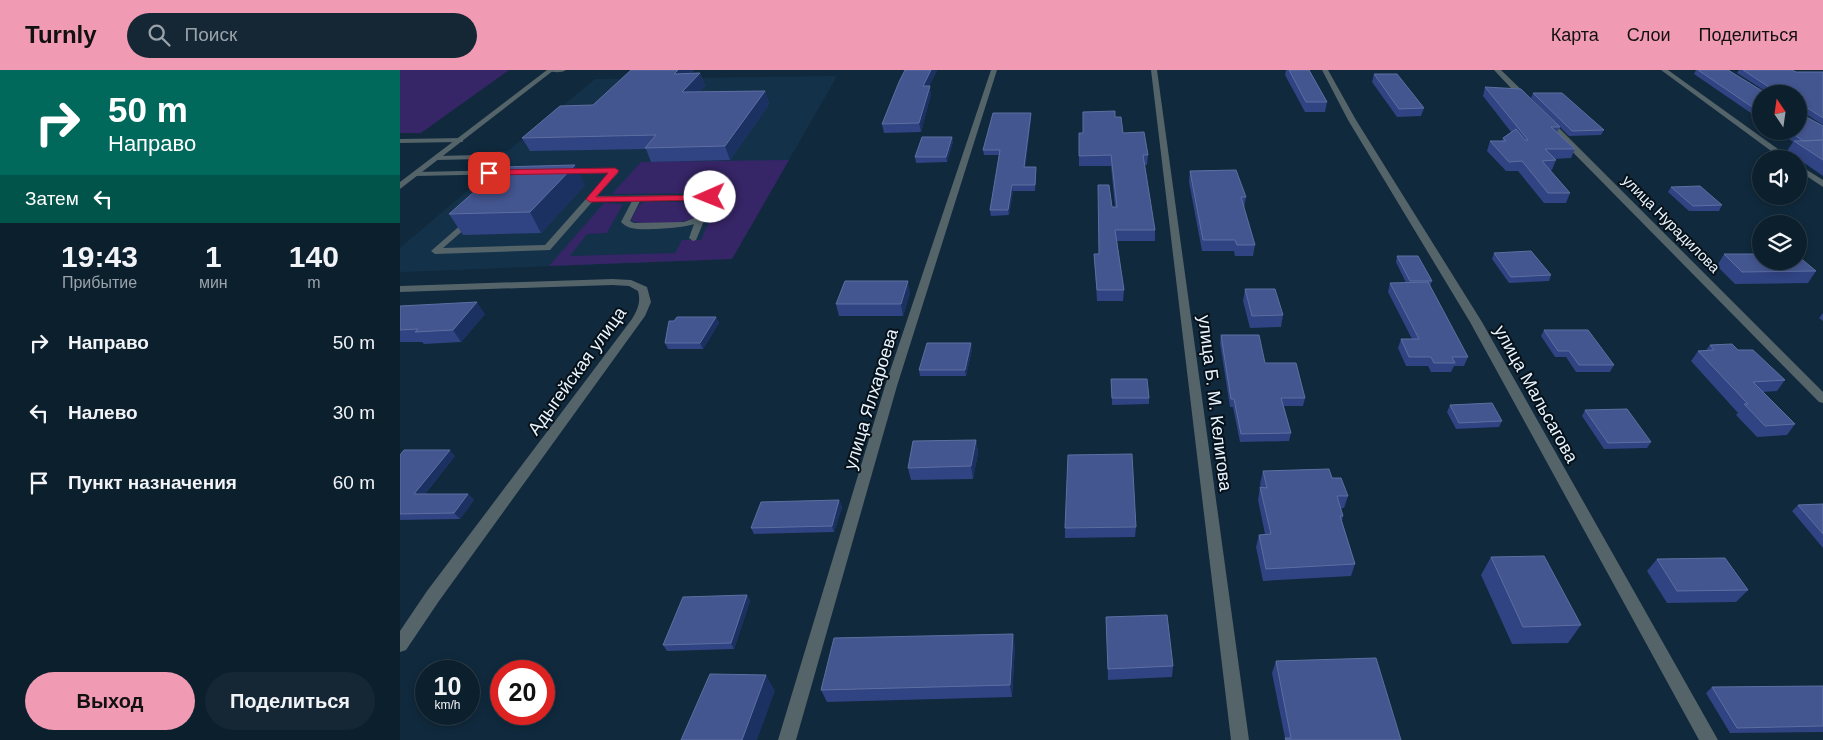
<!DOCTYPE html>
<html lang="ru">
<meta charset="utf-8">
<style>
body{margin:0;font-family:Arial,sans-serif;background:#152735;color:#f1f3f6;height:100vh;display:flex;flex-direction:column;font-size:19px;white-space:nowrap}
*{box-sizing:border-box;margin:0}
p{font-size:16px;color:#9aa2aa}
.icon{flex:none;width:28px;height:28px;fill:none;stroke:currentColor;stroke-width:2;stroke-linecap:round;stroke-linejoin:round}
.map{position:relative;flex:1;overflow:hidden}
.side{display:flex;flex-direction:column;background:#0c1f2d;width:400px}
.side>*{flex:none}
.hud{background:#00695c;color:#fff;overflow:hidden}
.needle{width:32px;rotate:347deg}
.controls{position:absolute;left:1352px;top:15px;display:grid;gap:10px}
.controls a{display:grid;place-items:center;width:55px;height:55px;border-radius:50%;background:#0c1f2d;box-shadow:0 2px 8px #0003,0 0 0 1px #2c3d49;font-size:25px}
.speed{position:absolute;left:15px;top:590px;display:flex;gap:10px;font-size:25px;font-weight:700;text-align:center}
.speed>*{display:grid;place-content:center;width:65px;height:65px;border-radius:50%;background:#0c1f2d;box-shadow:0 2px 8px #0003,0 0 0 1px #2c3d49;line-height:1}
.speed small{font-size:12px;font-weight:400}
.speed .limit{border:8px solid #d22;background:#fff;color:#111}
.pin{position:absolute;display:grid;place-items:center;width:42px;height:42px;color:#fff;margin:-21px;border-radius:10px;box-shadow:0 2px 8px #0006}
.me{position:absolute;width:55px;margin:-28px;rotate:269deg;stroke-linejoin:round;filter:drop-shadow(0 0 4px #0008)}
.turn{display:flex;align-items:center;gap:18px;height:105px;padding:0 25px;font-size:22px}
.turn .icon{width:65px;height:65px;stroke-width:2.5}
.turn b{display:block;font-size:35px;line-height:42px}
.then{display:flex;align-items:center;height:48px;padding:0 25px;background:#0003;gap:10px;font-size:19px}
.eta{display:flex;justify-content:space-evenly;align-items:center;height:85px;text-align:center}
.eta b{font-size:30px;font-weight:700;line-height:35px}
.primary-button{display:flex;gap:10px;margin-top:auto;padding:10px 25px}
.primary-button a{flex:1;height:58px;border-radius:30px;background:#f19ab3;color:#111;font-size:20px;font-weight:700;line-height:58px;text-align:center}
.primary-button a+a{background:#152735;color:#f1f3f6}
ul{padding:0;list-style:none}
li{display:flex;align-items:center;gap:15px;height:70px;padding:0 25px}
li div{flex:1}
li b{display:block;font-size:19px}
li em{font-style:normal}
header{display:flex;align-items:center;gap:30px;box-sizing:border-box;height:70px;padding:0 25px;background:#f19ab3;color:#111}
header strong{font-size:24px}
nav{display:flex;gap:28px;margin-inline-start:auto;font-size:18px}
.search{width:350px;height:45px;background:#152735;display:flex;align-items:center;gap:12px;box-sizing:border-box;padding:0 18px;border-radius:28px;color:#9aa2aa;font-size:19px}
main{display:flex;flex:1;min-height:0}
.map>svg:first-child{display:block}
</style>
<header>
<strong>Turnly</strong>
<div class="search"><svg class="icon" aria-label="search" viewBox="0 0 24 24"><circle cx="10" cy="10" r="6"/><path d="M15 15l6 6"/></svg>Поиск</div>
<nav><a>Карта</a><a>Слои</a><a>Поделиться</a></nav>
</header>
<main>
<section class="side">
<div class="hud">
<div class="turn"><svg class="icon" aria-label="right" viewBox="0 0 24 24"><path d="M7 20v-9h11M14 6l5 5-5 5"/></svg><div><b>50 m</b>Направо</div></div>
<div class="then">Затем<svg class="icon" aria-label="left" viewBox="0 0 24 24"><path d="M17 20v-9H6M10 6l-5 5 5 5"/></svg></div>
</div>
<div class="eta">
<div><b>19:43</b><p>Прибытие</p></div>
<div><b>1</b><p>мин</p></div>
<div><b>140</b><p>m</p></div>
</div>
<ul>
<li><svg class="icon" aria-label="right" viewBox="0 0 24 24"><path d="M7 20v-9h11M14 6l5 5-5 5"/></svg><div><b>Направо</b></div><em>50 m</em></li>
<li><svg class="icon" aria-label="left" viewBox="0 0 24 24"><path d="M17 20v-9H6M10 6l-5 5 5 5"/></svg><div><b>Налево</b></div><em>30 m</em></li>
<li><svg class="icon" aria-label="arrive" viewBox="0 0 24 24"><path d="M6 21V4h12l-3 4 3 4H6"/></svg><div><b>Пункт назначения</b></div><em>60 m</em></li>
</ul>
<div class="primary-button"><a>Выход</a><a>Поделиться</a></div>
</section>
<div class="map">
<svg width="1423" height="670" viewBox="0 0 1423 670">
<rect width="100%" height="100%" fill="#10293c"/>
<path fill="#13324a" d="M437 6 332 189 0 202V178L98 95H69L86 82 108 81 195 9Z"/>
<path fill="#362567" d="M0 0H109L21 63H0Z
M389 90 332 189 149 196 204 133 223 134 207 163 187 164 170 186 275 183 282 170H301L319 128 314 123 212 124 241 92Z
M245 132H298L303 134 295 148C279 154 246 158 231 150L239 135Z"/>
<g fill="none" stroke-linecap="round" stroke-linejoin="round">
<path fill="#546469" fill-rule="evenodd" d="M148 0H166C162 3 152 3 148 0Z
M63 68V72H60L0 73V69Z
M79 85H82V89L37 90 33 88 37 86Z
M218 99V103L197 126 313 125 314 127 296 170 293 171 289 168 294 154C284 158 242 161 231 158 227 157 224 155 221 152L232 131H193L150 180 35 184 31 181 71 146 75 149 74 151 43 178 145 175 209 103 163 104 159 102 160 100ZM305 130 297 147 284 152 234 153 230 151 240 131Z
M110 100 114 102 113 104 16 106 12 104 16 102Z"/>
<path fill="#546469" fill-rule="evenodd" d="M591 0H597L497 316 396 670H378L485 316Z
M751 0H757L849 670H831Z
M922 0H928L956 50 1082 252 1318 670H1299L1070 252 948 50Z
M1094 0H1101L1130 28V32H1124Z
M1261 0H1268L1392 89H1382Z
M1143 48H1149L1423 322V333L1419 332 1143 52Z
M1399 95 1423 110V117L1399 101Z
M212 209 231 210 247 217 251 232 245 246 39 531 6 580 0 582V561L27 521 232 249C238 239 241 232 238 221L229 216 212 215 0 222V216Z"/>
<path fill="#546469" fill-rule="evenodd" d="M147 0H154L0 119V112Z"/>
</g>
<path fill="#304382" d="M505 0H537L529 16 531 24 521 62 484 63 482 54Z
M886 0H909L927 32 925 42H905L885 5Z
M1296 0H1328L1364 22 1365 21 1337 3 1339 0H1392L1396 2H1423V55L1401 41V44L1423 56V106L1387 81 1393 72 1378 61H1399L1361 24V50L1294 4Z
M292 3H300L305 16 299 22 365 21 369 34 330 90 251 92 246 79 130 81 122 68Z
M974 4 1024 38 1021 46 997 47 972 12Z
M1085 17 1160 57 1157 62 1175 79 1171 88 1154 89 1156 90 1152 100H1150L1170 123 1166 133H1144L1118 101H1106L1087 81 1090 71H1102L1103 68 1111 62 1083 26Z
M1133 23 1204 60 1201 65 1169 66 1131 28Z
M631 43V48L625 97H636V102L635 121H613L609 145 591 146 590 140 599 85H584L583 80Z
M715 47 723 63 748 85 747 95H744L755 160V171H717L724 220 723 231H697L694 184H699L712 137H715L711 96H679V86L683 63Z
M552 67 553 72 547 92 516 93 515 87Z
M790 101 846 127 844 138 855 175 853 186H835L834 181H802L789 112Z
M185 115 141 163 63 165 49 144Z
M1271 117 1322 135 1319 141H1289L1268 122Z
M1094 183 1151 205 1149 211 1109 213 1092 189Z
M1324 184 1416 201 1408 213 1335 214 1317 196Z
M997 186 1032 211 1030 216 1068 287 1064 296H1054L1051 302H1031L1028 296H1006L998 278 1001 269H1012L988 222 990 213H1006L996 192Z
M845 219 883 245 881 257 850 258 843 231Z
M510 223 503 246H439L436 234Z
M0 236 85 244 61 272 24 274 22 272H0Z
M1423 243V251L1419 248Z
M316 247 319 253 303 279H268L265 273Z
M1144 260 1214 295 1210 302H1176L1166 287H1155L1141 266Z
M821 265 905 328 903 336H884L891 363 889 371 840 372 833 337H830L820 273Z
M1310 275 1338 280 1385 310 1377 321 1363 322 1395 354 1387 365 1357 367 1336 345 1338 343 1291 291 1298 281 1306 280Z
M572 279 566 306H520L519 300Z
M711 309 749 328V334L712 335Z
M1050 335 1102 351 1099 357 1056 359 1047 342Z
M1185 340 1251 372 1247 378 1204 379 1182 346Z
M576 370 578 383 573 409 511 410 508 398Z
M0 385 55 386 25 424H68L74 430 60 449 0 450Z
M863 401 932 408 948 426 944 438H941L943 446 942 451 955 494 951 506 863 511 856 477 859 465 865 464 858 430 860 417H861L860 414Z
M439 430 442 437 434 462 354 464 351 458Z
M1423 434V478L1392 441 1398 435Z
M736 457 735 467 665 468V458Z
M1091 487 1181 555 1168 573 1112 574 1081 505Z
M1257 489 1348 520 1336 532 1267 533 1247 501Z
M347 525 350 531 334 579 267 581 263 575Z
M706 547 773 596 772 607 708 610Z
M615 576 612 627 427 632 421 620Z
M876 591 1001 670H885V668L872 603Z
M1423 616V662L1330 663 1306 623 1312 617Z"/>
<path fill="#1b3161" d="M278 0H295L279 16 274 4Z
M531 0H537L525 24 523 16Z
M300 3 305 16 287 35 282 22Z
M530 16 531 24 521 62 519 53Z
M365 21 369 34 330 90 325 76Z
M631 43V48L625 102 624 97Z
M552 67 553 72 547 92 546 87Z
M175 95 185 115 141 163 130 142Z
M612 115 613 121 609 145 608 140Z
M508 211 510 223 503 246 501 234Z
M77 232 85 244 61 272 53 260Z
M316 247 319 253 303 279 300 273Z
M571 273 572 279 566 306 565 300Z
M576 370 578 383 573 409 571 396Z
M50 380 55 386 19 431 14 424Z
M68 424 74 430 60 449 54 443Z
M439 430 442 437 434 462 432 456Z
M347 525 350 531 334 579 331 573Z
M613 564 615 576 612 627 610 615Z
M366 605 375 621 357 670H342Z"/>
<path fill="#445690" stroke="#5d6fa1" d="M231 0H278L274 4 300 3 282 22 365 21 325 76 245 78 256 65 122 68 160 36 193 35Z
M505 0H531L523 16H530L519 53 482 54 499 12Z
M889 0H909L927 32H906Z
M1298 0H1328L1364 22 1372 19 1343 0H1392L1396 2H1423V48L1403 35 1401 36V44L1423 56V70L1403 71 1389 61H1399V24H1361V43Z
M974 4H997L1024 38 999 39Z
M1085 17 1121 19 1160 57H1151L1175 79H1145L1156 90 1142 91 1170 123H1148L1122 91 1109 92 1090 71H1106L1103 68 1116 59 1125 70H1128Z
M1133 23H1162L1204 60 1172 61Z
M715 41V47H721L723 63 744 62 748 85H743L755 160H715L724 220H697L694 184H699L698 115H709L712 137H717L711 85 679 86V63H683V42Z
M593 43H631L624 97H636L635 115H612L608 140H590L600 80H583Z
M522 67H552L546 87H515Z
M1423 70V90L1394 71Z
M175 95 130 142 49 144 102 97Z
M836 100 846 127H841L855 175H837L835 170H803L790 101Z
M1300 116 1322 135 1293 136 1271 117Z
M1131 181 1151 205 1111 207 1094 183Z
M1324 184H1361V191H1399V187L1416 201 1342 202Z
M997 186H1018L1032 211H1010Z
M445 211H508L501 234H436Z
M1028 212 1068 287H1052L1055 293H1034L1031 287H1009L1001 269H1019L990 213Z
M845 219H875L883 245 852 246Z
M77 232 53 260 15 262 18 259 0 260V236Z
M277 247H316L300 273H265L269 251H274Z
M1144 260H1188L1214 295H1179L1169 281H1158Z
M821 265H859L865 293H896L905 328H881L891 363 841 364 834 329H831Z
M527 273H571L565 300H519Z
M1332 274 1338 280H1353L1385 310 1353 312 1395 354 1365 356 1344 334H1348L1298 281 1314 280 1310 275Z
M711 309H747L749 328H712Z
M1092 333 1102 351 1059 353 1050 335Z
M1227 339 1251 372 1208 373 1185 340Z
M576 370 571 396 508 398 513 371Z
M4 380H50L14 424H68L54 443 0 444V385Z
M732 384 736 457 665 458 668 385Z
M929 399 932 408H941L948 426H937L943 446H940L955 494 866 499 859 465 871 464 860 417 867 418 863 401Z
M439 430 432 456 351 458 361 432Z
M1423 434V464L1398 435Z
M1144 486 1181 555 1123 557 1091 487Z
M1325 488 1348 520 1277 521 1257 489Z
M347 525 331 573 263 575 283 527Z
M767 545 773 596 708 599 706 547Z
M613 564 610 615 421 620 434 568Z
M976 588 1001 670H886L885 668H891L876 591Z
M310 604 366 605 342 670H281Z
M1423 616V656L1337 658 1312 617Z"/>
<path fill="#e11d48" stroke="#92132f" d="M215 98 219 101 196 127 310 125 314 127 310 130 190 132 186 129 208 103 89 105 85 103 89 100Z"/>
<g text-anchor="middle" stroke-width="4" stroke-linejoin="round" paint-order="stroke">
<g font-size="15" fill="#e8f4ff" stroke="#071119">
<text transform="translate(1271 154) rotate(45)" y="5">улица Нурадилова</text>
</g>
<g font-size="18" fill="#e8f4ff" stroke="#071119">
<text transform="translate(177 301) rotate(-54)" y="6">Адыгейская улица</text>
<text transform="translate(1136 324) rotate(61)" y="6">улица Мальсагова</text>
<text transform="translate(471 329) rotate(-73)" y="6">улица Ялхароева</text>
<text transform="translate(815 333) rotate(83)" y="6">улица Б. М. Келигова</text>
</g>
</g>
</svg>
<div class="controls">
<a><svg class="needle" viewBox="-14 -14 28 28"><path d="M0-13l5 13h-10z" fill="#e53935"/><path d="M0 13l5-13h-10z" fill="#9aa2aa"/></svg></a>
<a><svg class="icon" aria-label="sound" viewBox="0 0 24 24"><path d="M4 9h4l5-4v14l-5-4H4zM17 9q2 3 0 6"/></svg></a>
<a><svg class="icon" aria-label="layers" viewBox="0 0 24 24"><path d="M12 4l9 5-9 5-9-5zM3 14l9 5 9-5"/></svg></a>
</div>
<div class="speed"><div>10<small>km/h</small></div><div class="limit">20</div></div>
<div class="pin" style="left:89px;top:103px;background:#d93025"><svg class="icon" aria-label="arrive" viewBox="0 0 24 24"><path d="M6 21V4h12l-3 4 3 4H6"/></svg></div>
<svg class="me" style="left:310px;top:127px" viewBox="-20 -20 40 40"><circle r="19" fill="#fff"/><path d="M0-13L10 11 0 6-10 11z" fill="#e11d48"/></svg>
</div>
</main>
